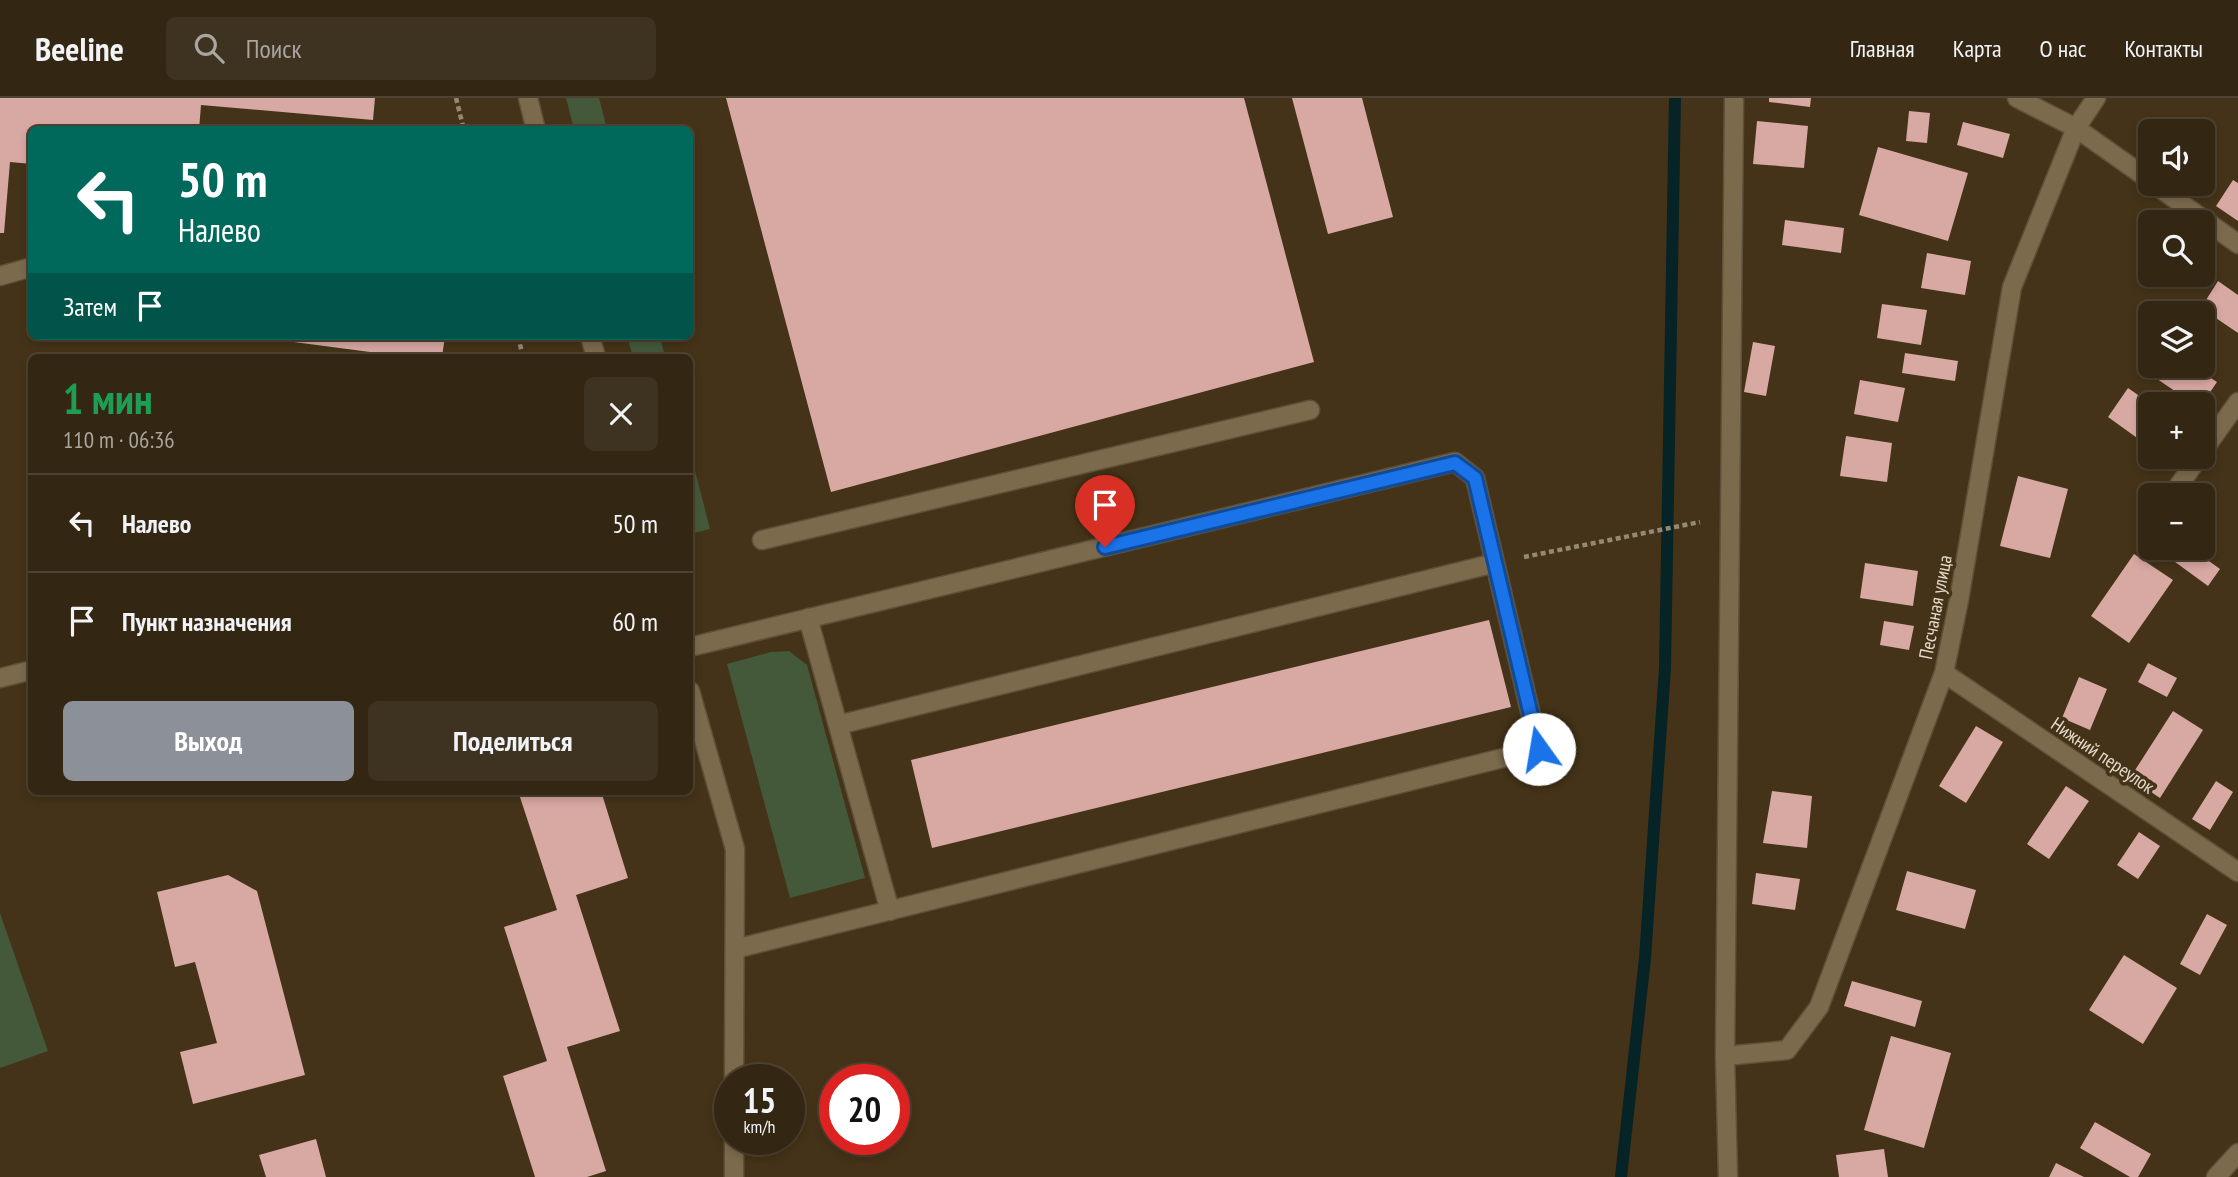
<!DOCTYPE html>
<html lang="ru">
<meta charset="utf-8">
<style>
body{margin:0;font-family:"PT Sans Narrow",sans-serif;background:#3e3220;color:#f1f3f6;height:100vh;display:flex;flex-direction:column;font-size:26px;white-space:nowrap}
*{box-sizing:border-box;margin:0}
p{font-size:23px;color:#a9a59f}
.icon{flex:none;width:38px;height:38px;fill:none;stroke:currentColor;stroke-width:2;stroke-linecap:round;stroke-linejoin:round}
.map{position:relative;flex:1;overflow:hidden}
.details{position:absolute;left:28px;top:256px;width:665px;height:441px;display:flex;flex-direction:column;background:#332612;border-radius:10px;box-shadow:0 4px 10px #0003,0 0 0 2px #4e4332}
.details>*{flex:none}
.hud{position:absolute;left:28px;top:28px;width:665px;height:214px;border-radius:10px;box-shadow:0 4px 10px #0003,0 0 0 2px #4e4332;background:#00695c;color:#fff;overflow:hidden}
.tools{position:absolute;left:2138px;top:21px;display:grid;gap:14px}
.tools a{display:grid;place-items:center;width:77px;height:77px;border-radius:10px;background:#332612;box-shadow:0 4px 10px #0003,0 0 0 2px #4e4332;font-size:35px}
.speed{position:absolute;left:714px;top:966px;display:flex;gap:14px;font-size:35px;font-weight:700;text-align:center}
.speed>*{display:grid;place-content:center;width:91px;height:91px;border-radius:50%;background:#332612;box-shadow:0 4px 10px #0003,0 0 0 2px #4e4332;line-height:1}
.speed small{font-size:18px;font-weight:400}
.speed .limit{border:10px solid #d22;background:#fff;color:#111}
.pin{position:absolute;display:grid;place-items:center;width:60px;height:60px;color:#fff;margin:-72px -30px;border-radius:50% 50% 50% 0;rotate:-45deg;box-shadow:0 0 7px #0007}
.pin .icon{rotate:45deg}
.me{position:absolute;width:77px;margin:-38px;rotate:347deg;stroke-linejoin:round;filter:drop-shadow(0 0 5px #0008)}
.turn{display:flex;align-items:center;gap:24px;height:147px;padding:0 35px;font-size:32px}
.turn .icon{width:91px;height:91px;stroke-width:2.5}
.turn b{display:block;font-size:49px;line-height:60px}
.then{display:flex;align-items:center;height:66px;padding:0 35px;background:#0003;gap:14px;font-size:26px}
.round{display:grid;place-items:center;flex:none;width:74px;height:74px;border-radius:10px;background:#3e3220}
.head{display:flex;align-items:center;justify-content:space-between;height:119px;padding:0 35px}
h1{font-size:42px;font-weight:700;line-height:52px;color:#1e9e55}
.primary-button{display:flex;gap:14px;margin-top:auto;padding:14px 35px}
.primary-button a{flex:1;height:80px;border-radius:10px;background:#8c9099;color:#fff;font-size:28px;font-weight:700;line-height:80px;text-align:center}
.primary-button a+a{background:#3e3220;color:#f1f3f6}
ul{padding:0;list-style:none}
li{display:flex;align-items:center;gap:21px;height:98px;padding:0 35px;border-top:2px solid #4e4332}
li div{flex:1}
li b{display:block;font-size:26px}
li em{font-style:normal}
header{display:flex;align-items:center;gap:42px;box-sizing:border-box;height:98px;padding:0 35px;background:#332612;border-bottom:2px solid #4e4332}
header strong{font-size:33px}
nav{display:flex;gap:38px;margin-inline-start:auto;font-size:24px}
.search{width:490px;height:63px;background:#3e3220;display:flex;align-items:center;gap:18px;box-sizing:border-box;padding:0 24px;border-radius:10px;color:#a9a59f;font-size:26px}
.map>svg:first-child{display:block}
</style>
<header>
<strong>Beeline</strong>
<div class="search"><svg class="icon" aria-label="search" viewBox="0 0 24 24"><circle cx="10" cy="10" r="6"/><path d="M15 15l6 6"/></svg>Поиск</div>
<nav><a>Главная</a><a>Карта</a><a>О нас</a><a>Контакты</a></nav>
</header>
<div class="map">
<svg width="2238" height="1079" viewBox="0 0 2238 1079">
<rect width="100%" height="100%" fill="#443318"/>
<path fill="#44593a" d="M566 0H599L607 31H574Z
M627 238H660L665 259H633Z
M690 353 710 431 690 436Z
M789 553 807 567 865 780 790 800 727 566 771 554Z
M0 815 48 953 0 970Z"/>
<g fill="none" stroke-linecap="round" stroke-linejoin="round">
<path stroke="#062325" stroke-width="12" d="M1621 1079 1645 860 1665 570 1675 0"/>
</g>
<path fill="#d8a8a3" d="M0 0H375L373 22 201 7 199 32H32V66L10 64 4 135H0Z
M726 0H1244L1314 264 831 394Z
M1292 0H1362L1393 119 1328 136Z
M1769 0H1811L1810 9 1769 4Z
M1909 13 1930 15 1927 45 1906 43Z
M1757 23 1808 28 1804 70 1753 66Z
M1963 24 2010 36 2003 60 1957 47Z
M1878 49 1968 75 1948 143 1859 117Z
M2233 82 2238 85V123L2216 108Z
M1785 122 1844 130 1841 155 1782 147Z
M1927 155 1971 163 1965 197 1921 190Z
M2218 183 2238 197V235L2201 210Z
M1882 206 1927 212 1921 247 1877 240Z
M248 238H445L442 259H408Z
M1753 244 1775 248 1766 298 1744 294Z
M2151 249V268H2192L2217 284 2202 306H2194L2138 268Z
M1905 255 1958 263 1955 283 1902 275Z
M1860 282 1905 290 1898 324 1854 316Z
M2128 290 2151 306V350L2108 319Z
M1846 338 1892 345 1887 384 1840 378Z
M2018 378 2068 391 2050 460 2000 448Z
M2180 450H2191L2220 471 2208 488 2171 461Z
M2134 456 2173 482 2129 545 2091 518Z
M1865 465 1918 473 1913 508 1860 500Z
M1489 522 1511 609 932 750 911 662Z
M1884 523 1914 528 1909 552 1880 547Z
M2148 565 2177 580 2167 599 2138 584Z
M2079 579 2107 591 2090 632 2062 620Z
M2173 613 2203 632 2160 700 2130 680Z
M1976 628 2003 644 1966 705 1939 688Z
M2216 683 2233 694 2210 732 2192 721Z
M2066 688 2089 703 2049 761 2027 746Z
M518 693H601L628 780 576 797 620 933 567 949 606 1073 587 1079H535L503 978 547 963 504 829 557 812Z
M1772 693 1812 698 1807 750 1763 745Z
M2139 734 2160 748 2138 781 2117 767Z
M1907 773 1976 792 1965 831 1896 812Z
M1756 775 1800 781 1795 812 1752 806Z
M228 777 257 793 305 977 193 1006 180 954 217 945 195 864 175 869 157 794Z
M2207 816 2227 827 2200 877 2180 866Z
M2124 857 2177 890 2143 946 2089 912Z
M1852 883 1922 903 1915 929 1844 908Z
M1891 938 1951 955 1924 1050 1864 1032Z
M2095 1024 2151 1056 2138 1079H2130L2080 1050Z
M316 1041 326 1079H266L259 1057Z
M1884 1051 1888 1079H1839L1836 1057Z
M2056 1065 2084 1079H2049Z"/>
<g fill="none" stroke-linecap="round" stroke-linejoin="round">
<g stroke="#5e5139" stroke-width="21">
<path id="minor" d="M528 0 536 32
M2017 0 2076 30 2151 83
M2154 86 2238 146
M0 178 32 169
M590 238 596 259
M2203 353 2238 304
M2172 397 2199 359
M762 442 1310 312
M808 520 890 813
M690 549 1455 364 1475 380 1539 651 735 851
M1944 575 2238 774
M0 580 32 572
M690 593 735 751 734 982
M838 627 1495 465
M1725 958 1787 952 1819 909 1944 575 1959 502 2012 189 2076 30 2096 0
M734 1079V1041
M1728 1079 1725 958 1734 0
M2216 1079 2238 1055"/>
</g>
<path stroke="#968973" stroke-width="4.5" stroke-dasharray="5 3.5" stroke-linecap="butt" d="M456 0 464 32
M518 238 523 259
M1524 459 1700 424"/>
<use href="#minor" stroke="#7c6a4d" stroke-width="18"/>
</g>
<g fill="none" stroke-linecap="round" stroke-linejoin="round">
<g stroke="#114b97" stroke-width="18">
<path id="route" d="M1105 449 1455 365 1475 380 1539 651"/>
</g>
<use href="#route" stroke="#1a73e8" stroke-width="12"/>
</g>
<g text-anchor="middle" stroke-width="7" stroke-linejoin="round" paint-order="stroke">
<g font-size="19" fill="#e5dbcb" stroke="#443318">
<text transform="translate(1935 509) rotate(-79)" y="7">Песчаная улица</text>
<text transform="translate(2103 657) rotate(34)" y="7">Нижний переулок</text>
</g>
</g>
</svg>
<div class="tools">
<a><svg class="icon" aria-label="sound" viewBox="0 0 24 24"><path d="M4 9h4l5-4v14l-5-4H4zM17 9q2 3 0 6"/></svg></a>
<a><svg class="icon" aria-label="search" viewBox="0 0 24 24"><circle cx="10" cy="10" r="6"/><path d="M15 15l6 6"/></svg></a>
<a><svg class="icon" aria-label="layers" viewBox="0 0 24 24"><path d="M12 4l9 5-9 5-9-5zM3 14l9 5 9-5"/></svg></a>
<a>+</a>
<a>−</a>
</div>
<div class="speed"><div>15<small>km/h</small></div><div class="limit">20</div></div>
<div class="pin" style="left:1105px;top:449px;background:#d93025"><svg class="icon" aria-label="arrive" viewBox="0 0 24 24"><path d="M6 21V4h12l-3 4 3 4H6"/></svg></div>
<svg class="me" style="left:1539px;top:651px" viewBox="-20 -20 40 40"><circle r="19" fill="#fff"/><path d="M0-13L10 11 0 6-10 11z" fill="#1a73e8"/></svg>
<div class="hud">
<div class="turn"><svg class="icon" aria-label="left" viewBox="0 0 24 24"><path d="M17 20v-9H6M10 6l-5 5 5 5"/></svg><div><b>50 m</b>Налево</div></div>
<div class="then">Затем<svg class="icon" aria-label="arrive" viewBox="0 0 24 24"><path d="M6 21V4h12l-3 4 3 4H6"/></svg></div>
</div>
<section class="details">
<div class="head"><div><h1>1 мин</h1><p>110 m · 06:36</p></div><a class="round"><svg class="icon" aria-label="close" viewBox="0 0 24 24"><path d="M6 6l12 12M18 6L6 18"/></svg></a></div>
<ul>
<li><svg class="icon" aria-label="left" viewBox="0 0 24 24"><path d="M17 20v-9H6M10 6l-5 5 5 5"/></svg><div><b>Налево</b></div><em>50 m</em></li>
<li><svg class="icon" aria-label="arrive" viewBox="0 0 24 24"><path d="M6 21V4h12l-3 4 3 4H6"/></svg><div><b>Пункт назначения</b></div><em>60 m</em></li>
</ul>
<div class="primary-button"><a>Выход</a><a>Поделиться</a></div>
</section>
</div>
